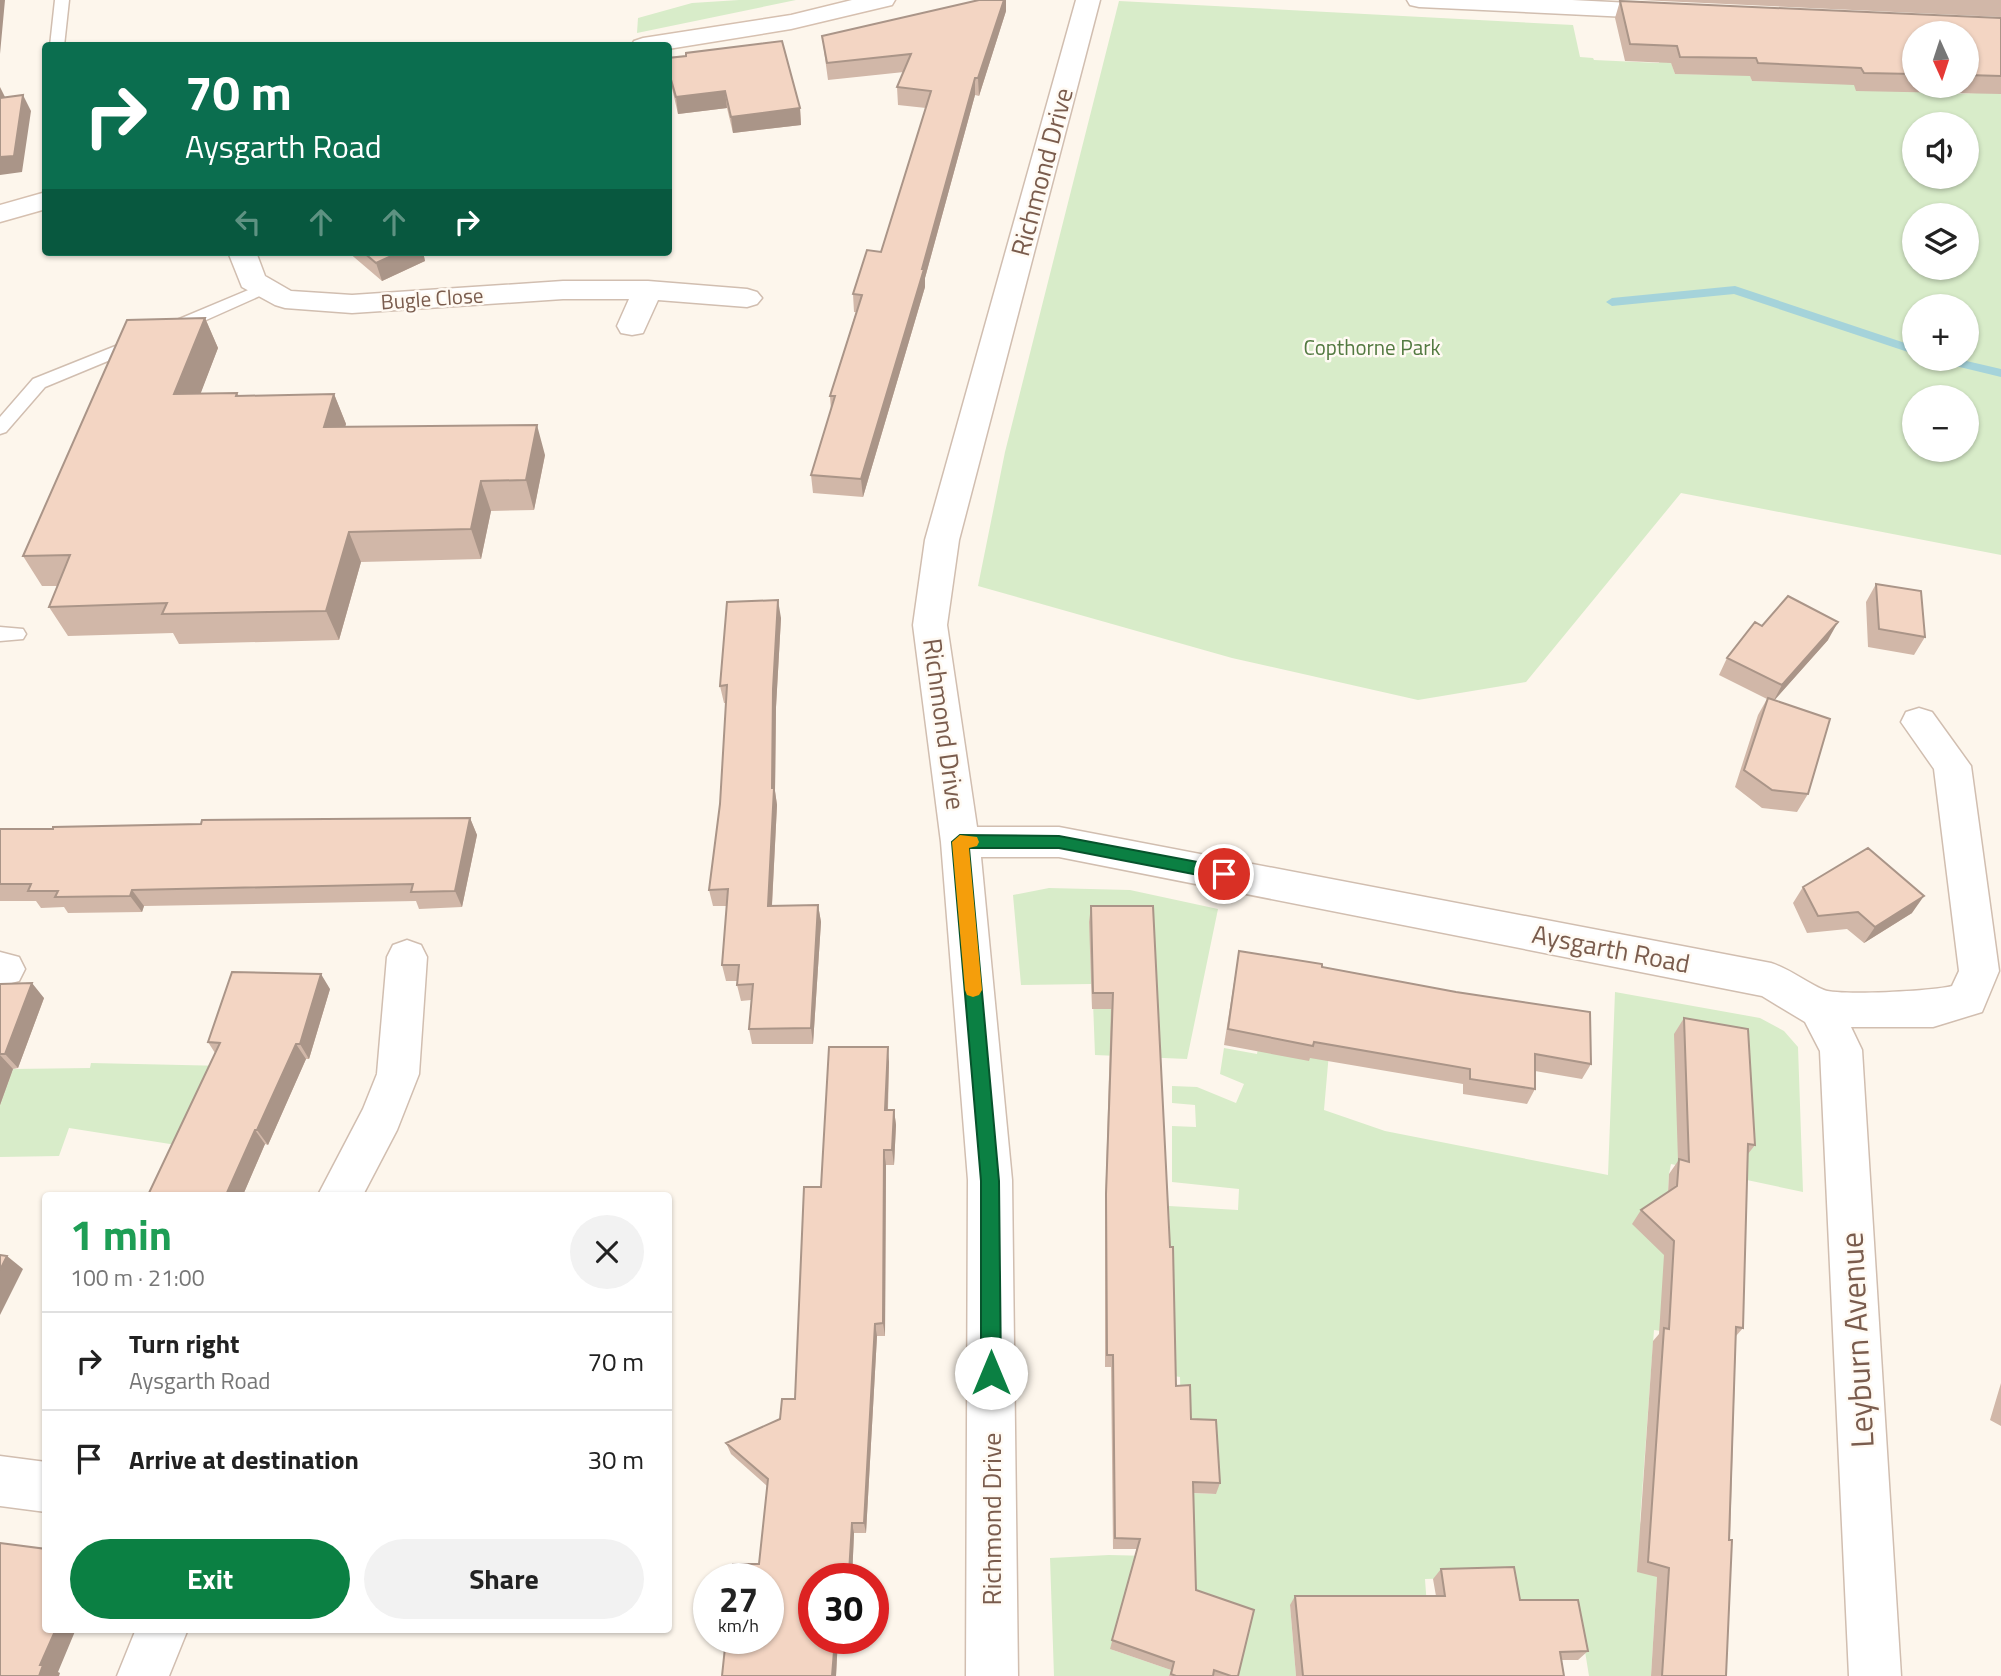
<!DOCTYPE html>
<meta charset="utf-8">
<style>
body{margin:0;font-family:"Titillium Web",sans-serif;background:#f2f2f2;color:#222;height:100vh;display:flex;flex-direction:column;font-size:26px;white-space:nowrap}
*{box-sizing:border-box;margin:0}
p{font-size:23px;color:#767676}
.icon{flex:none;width:38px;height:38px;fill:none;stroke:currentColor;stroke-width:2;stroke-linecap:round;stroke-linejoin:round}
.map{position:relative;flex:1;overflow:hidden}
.panel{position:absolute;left:42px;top:1192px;width:630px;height:441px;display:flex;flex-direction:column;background:#fff;border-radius:7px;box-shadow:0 2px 5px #0004}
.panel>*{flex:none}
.hud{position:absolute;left:42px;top:42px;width:630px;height:214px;border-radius:7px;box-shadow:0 2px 5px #0004;background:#0b6e4f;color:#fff;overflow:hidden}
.needle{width:46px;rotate:177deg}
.tools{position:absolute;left:1902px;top:21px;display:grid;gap:14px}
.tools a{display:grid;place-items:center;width:77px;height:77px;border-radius:50%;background:#fff;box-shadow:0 2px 5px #0004;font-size:35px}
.speed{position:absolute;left:693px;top:1563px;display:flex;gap:14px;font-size:35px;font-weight:700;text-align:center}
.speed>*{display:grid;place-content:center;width:91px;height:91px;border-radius:50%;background:#fff;box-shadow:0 2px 5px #0004;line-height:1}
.speed small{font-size:18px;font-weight:400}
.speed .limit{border:10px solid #d22;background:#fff;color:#111}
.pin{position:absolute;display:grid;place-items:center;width:60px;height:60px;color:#fff;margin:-30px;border:4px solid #fff;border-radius:50%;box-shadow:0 2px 7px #0007}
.me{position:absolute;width:77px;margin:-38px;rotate:0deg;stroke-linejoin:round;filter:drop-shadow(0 0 5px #0008)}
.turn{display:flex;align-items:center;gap:24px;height:147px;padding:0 28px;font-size:32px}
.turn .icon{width:91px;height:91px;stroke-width:2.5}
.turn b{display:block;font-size:49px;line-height:60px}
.lanes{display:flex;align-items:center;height:66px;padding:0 28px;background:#0003;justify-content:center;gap:35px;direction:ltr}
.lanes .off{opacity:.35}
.round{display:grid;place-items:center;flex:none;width:74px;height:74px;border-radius:37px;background:#f2f2f2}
.summary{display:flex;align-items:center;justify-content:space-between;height:119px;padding:0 28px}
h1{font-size:42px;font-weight:700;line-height:52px;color:#1e9e55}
.cta{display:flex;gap:14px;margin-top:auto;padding:14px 28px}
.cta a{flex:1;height:80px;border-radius:42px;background:#0b8043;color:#fff;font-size:28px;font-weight:700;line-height:80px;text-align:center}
.cta a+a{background:#f2f2f2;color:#222}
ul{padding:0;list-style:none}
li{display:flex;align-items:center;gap:21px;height:98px;padding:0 28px;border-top:2px solid #e0e0e0}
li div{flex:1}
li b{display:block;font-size:26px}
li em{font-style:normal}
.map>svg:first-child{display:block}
</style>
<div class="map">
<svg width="2001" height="1676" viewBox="0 0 2001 1676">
<rect width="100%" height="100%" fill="#fdf6ec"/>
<path fill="#d8ecc9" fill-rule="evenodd" d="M739 0H796L637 33 638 18 692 3Z
M1119 1 1573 25 1580 57 1593 58 1594 60 1659 63 1660 29 1675 74 1750 75 1752 81 1948 86 1952 94 2001 92V555L1681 493 1526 682 1418 700 1232 658 978 586 1005 452ZM1914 124H1967V177H1914ZM1914 215H1967V268H1914ZM1914 306H1967V359H1914ZM1914 397H1967V450H1914Z
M1049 888 1130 890 1218 909 1187 1059 1095 1055 1090 922 1091 984 1021 985 1013 895Z
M1615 992 1760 1018 1784 1031 1798 1047 1803 1192 1671 1164 1669 1174 1661 1331 1654 1330 1640 1521 1657 1577 1651 1676H1589L1578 1608 1511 1609 1505 1577 1425 1579 1427 1607 1290 1605 1296 1676H1236L1110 1649 1171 1670 1169 1676H1054L1050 1558 1109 1555 1151 1556 1190 1493 1216 1494C1199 1455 1180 1420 1180 1377L1174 1376 1169 1206 1238 1210 1239 1189 1172 1182V1126L1196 1127 1195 1105 1172 1103V1086L1197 1087 1236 1103 1244 1084 1220 1074 1224 1048 1257 1054 1263 1019 1330 1041 1324 1110 1385 1131 1608 1175Z
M91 1063 227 1066 189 1147 69 1128 59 1156 0 1157V1104L13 1069 90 1068Z"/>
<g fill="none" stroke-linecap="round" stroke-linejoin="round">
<path fill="#a5d3da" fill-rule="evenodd" d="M1735 286 1914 346V354L1734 294 1612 306 1606 302 1612 298Z
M1937 359H1958L2001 369V377L1939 362Z"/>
<g stroke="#d1beb0" stroke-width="3">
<path id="service" d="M55 0H69L64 46H50Z
M265 283 271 285 273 288 271 291 177 333H165L163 329 165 325Z
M138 337 146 342 144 346 45 387 6 432 0 434V417L33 379Z
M0 627 23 629 26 634 23 639 0 641Z"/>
</g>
<g stroke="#d1beb0" stroke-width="3">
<path id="minor" d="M1076 0H1100L959 540 947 625 977 827H1059L1771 963C1790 969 1805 982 1824 990 1839 996 1934 991 1952 986L1959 971 1934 769 1901 722 1906 712 1919 708 1932 712 1971 766 1999 971 1982 1012 1933 1027H1851L1862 1050 1901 1676H1849L1820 1051 1805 1022 1762 996 1059 857H981L1012 1180 1018 1676H966L968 1180 941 842 913 625 925 540Z
M1407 0H1572L1670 5 1679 7 1682 12 1679 17 1670 19 1419 7 1410 5Z
M228 252H256L265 276 291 291 352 295 563 281H648L747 289 757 292 762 298 757 304 747 307 658 300 643 333 632 335 621 333 617 326 629 299H563L352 313 285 308 275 305 242 287Z
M407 940 421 945 427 957 419 1074 397 1130 363 1195H318L363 1109 377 1074 387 957 393 945Z
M0 952 19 957 25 969 19 981 0 986Z
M0 1456 46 1462V1512L0 1506Z
M136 1629H188L169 1676H117Z"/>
</g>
<g stroke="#d6c0b0" stroke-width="3">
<path id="secondary" d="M852 0H895L892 5 791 29 668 49V46H631L634 41 643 38 791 15Z
M46 192V209L0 222V205Z"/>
</g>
<use href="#service" fill="#fff" fill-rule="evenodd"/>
<use href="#minor" fill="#fff" fill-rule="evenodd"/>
<use href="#secondary" fill="#fff" fill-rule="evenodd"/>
</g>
<path fill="#d1b7a8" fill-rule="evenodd" d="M979 0H1006V11L979 96 975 95 925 278V287L863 497 813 493 811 475 831 410 830 396 856 312H854L853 294 881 252 926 108 898 105 897 87 904 72 828 80 822 36Z
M1640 0H2001V17Z
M1620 1 2001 18V94L1856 91 1854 85 1752 81 1750 76 1675 74 1671 63 1625 61 1615 18ZM1914 33H1967V86H1914Z
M668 58 800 108 801 125 733 133 727 108 678 114 669 75Z
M348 252H423L425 261 382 281Z
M205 318 218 348 200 394 237 393 239 396 334 394 346 424 345 427 545 455 534 510 491 511 481 559 361 562 339 640 179 644 173 633 68 636 49 607 58 586H42L23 556Z
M1876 584 1925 637 1914 655 1868 647 1866 602Z
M781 618 776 707 775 791 777 805 772 906 818 905 821 922 813 1044H752L749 1029 751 1000 741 1001 737 985 738 981H726L722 965 727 906H713L709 890 720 804 726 703H724L720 686Z
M1762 626 1828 640 1774 700 1808 794 1797 812 1762 808 1735 787 1758 715 1767 699 1719 675 1727 658Z
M470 818 477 835 462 907 419 909 416 901 144 906 142 912 68 913 64 907 41 908 36 901H0V829H53Z
M1803 887 1912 913 1864 943 1847 929 1807 933 1793 903Z
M1091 906H1153L1176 1386 1220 1483 1216 1494 1193 1493 1196 1590 1238 1676H1169L1171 1670 1110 1649 1137 1549H1113L1111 1367H1105V1208L1111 1009H1092L1089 922Z
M1239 951 1456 992 1591 1064 1582 1079 1535 1071V1089L1527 1104 1463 1094V1084L1310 1058 1309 1061 1224 1045Z
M0 984 44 998 18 1068 13 1069 0 1105Z
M330 989 309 1059H306L268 1145 265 1144 243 1195 215 1053 208 1042Z
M1684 1018 1755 1145 1748 1154 1743 1328 1736 1336 1726 1676H1651L1657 1577 1637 1572 1653 1341 1659 1334 1664 1255 1632 1224 1641 1210 1668 1193 1669 1174 1678 1161 1674 1034Z
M889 1062 888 1110H894L896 1125 894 1165H886L885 1336H877L866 1533H854L852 1578H814V1638H838L836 1676H722L759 1564 767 1486 731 1454 726 1443 780 1419 795 1399 821 1187Z
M2001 1383V1426L1990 1420Z
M1441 1569 1520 1600 1588 1651 1578 1660H1561L1564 1676H1296L1290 1605 1295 1596H1436L1433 1579Z"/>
<path fill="#aa9588" d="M0 0H5L0 54Z
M1004 0H1006V11L979 96 978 78Z
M975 78V95L925 278V287L863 497 861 479Z
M0 87 8 103 0 100Z
M725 91 727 108 678 114 676 97Z
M23 95 31 111 22 172 0 175V157Z
M800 108 801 125 733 133 731 117Z
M400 252H423L425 261 382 281 376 263Z
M205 318 218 348 189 424 174 394Z
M334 394 346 424 336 457 324 427Z
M537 425 545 455 534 510 526 480Z
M481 481 491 511 481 559 471 529Z
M349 532 361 562 339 640 326 611Z
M778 600 781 618 776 707 775 791 777 805 771 922 768 906 772 788 773 689Z
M1838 622 1828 640 1773 702 1782 685Z
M470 818 477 835 462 907 455 891Z
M132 890 144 906 142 912 130 896Z
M1924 896 1912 913 1864 943 1875 927Z
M818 905 821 922 813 1044 811 1028Z
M321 974 330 989 309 1059 300 1044Z
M32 983 44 998 18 1068 5 1054Z
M296 1044 306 1059 268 1145 257 1130Z
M888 1047 889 1062 887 1125 885 1110Z
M0 1055 13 1069 0 1105Z
M894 1110 896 1125 894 1165 892 1150Z
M255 1130 265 1144 243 1195H226Z
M884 1150 886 1165 885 1336 883 1323Z
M7 1256 23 1269 0 1315V1270Z
M875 1324 877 1336 866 1533 864 1523Z
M852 1523 854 1533 852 1578H851L849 1573Z
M56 1629H76L58 1672 60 1673 59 1676H39L40 1665Z
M835 1638H838L836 1676H832Z"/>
<path fill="#f3d5c3" stroke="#aa9588" stroke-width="2" d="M979 0H1004L978 78H975L922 269H924L861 479 811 475 835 396H830L862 295 853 294 867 250 881 252 931 91 897 87 911 54 827 63 822 36Z
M1620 1 2001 18V76L1967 75V33H1914V74L1864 73 1861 68 1758 63 1756 58 1680 57 1677 46 1630 44Z
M782 41 800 108 731 117 725 91 676 97 668 69V58L686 56V53Z
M23 95 14 156 0 157V98Z
M363 252H400L376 263Z
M205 318 174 394 237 393 236 396 334 394 324 427 537 425 526 480 481 481 471 529 349 532 326 611 162 614 167 603 49 607 70 555 23 556 127 320Z
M1876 584 1921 591 1925 637 1879 629Z
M1788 596 1838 622 1782 685 1727 658 1755 622 1762 626Z
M778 600 773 689 772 788H774L768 906 818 905 811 1028 749 1029 753 984 737 985 739 965H722L728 889 709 890 720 804 727 685 720 686 727 602Z
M1768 698 1830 719 1808 794 1772 790 1744 770Z
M470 818 455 891 411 892 413 884 132 890 130 896 55 897 58 891H28L31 884H0V829H53V827L201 824 202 820Z
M1868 848 1924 896 1875 927 1858 912 1818 916 1803 887Z
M1091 906H1153L1170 1247H1173L1176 1386 1190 1385 1191 1419 1216 1420 1220 1483 1193 1482 1196 1590 1254 1610 1238 1676H1231L1214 1670 1213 1676H1176L1171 1674 1174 1662 1112 1640 1140 1539 1115 1538 1113 1355H1107L1106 1194 1113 993H1093Z
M1239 951 1322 964V967L1456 992 1590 1012 1591 1064 1535 1054V1089L1470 1079V1069L1314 1042 1313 1046 1228 1029Z
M232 972 321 974 300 1044H296L257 1130H255L226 1195H148L220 1043 208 1042Z
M32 983 5 1054H0V984Z
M1684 1018 1748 1029 1755 1145 1748 1144 1743 1328 1736 1327 1729 1540H1732L1726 1676H1662L1669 1568 1648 1562 1664 1328 1669 1329 1674 1241 1641 1210 1677 1186 1679 1159 1689 1162Z
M829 1047H888L885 1110H894L892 1150H884L883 1323 875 1324 864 1523H852L849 1573 838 1574V1578H814V1638H835L832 1676H722L726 1638H768V1578H732L733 1564H759L768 1479 726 1443 780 1419 782 1399H795L804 1187H821Z
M0 1255 7 1256 0 1270Z
M0 1543 46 1549V1629H56L40 1665H43L39 1676H0Z
M1514 1567 1520 1600H1578L1588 1651 1560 1652 1564 1676H1303L1295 1596H1445L1441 1569Z"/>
<path fill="#0b8043" stroke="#07532c" stroke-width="2" d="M960 835 1059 836 1224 867 1229 869 1232 874 1229 878 1224 880 1059 848H969L999 1181 1001 1373 998 1380 991 1383 984 1380 981 1373V1181L952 842Z"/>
<path fill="#f59e0b" d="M960 835 977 837 979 842 977 846 969 848 982 990 979 995 973 997 967 995 965 990 952 842Z"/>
<g text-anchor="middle" stroke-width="5" stroke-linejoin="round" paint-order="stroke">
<g font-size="21" fill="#7a5c4d" stroke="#fffaf3">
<text transform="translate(432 299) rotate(-4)" y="7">Bugle Close</text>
</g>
<g font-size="21" fill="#537a41" stroke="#fffaf3">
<text x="1372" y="355">Copthorne Park</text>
</g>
<g font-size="26" fill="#7a5c4d" stroke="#fffaf3">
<text transform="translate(1042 172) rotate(-75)" y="9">Richmond Drive</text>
<text transform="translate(944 724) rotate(82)" y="9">Richmond Drive</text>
<text transform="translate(1611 949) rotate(11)" y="9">Aysgarth Road</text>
<text transform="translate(992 1519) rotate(-90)" y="9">Richmond Drive</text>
</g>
<g font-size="32" fill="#7a5c4d" stroke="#fffaf3">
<text transform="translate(1857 1340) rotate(-93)" y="11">Leyburn Avenue</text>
</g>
</g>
</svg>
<div class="tools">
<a><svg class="needle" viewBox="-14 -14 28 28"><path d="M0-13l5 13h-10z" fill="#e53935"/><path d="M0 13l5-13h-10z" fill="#767676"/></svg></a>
<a><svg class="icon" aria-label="sound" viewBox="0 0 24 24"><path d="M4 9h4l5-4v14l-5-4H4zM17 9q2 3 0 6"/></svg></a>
<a><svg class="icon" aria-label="layers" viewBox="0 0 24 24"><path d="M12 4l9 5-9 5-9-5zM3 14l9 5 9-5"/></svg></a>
<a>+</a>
<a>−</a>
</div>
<div class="speed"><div>27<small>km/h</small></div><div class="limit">30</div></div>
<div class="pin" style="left:1224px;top:874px;background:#d93025"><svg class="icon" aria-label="arrive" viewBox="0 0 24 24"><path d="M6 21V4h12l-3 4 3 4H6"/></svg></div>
<svg class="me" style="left:991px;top:1373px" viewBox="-20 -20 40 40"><circle r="19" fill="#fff"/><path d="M0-13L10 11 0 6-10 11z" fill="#0b8043"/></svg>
<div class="hud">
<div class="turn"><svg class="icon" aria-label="right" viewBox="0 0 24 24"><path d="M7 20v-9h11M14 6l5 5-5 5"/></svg><div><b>70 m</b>Aysgarth Road</div></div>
<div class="lanes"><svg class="icon off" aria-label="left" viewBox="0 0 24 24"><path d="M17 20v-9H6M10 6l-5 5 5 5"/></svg><svg class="icon off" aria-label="ahead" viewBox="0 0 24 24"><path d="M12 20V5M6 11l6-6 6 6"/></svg><svg class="icon off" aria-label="ahead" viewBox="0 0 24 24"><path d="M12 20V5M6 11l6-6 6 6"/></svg><svg class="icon" aria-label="right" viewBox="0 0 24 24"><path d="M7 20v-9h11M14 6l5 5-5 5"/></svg></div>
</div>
<section class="panel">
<div class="summary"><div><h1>1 min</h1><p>100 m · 21:00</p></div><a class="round"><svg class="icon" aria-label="close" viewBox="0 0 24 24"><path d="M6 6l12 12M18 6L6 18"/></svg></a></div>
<ul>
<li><svg class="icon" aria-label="right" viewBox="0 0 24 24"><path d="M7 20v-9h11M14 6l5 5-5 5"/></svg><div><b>Turn right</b><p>Aysgarth Road</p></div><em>70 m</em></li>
<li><svg class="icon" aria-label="arrive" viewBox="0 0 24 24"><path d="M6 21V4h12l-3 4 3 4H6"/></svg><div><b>Arrive at destination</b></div><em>30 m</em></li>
</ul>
<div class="cta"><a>Exit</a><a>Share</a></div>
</section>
</div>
